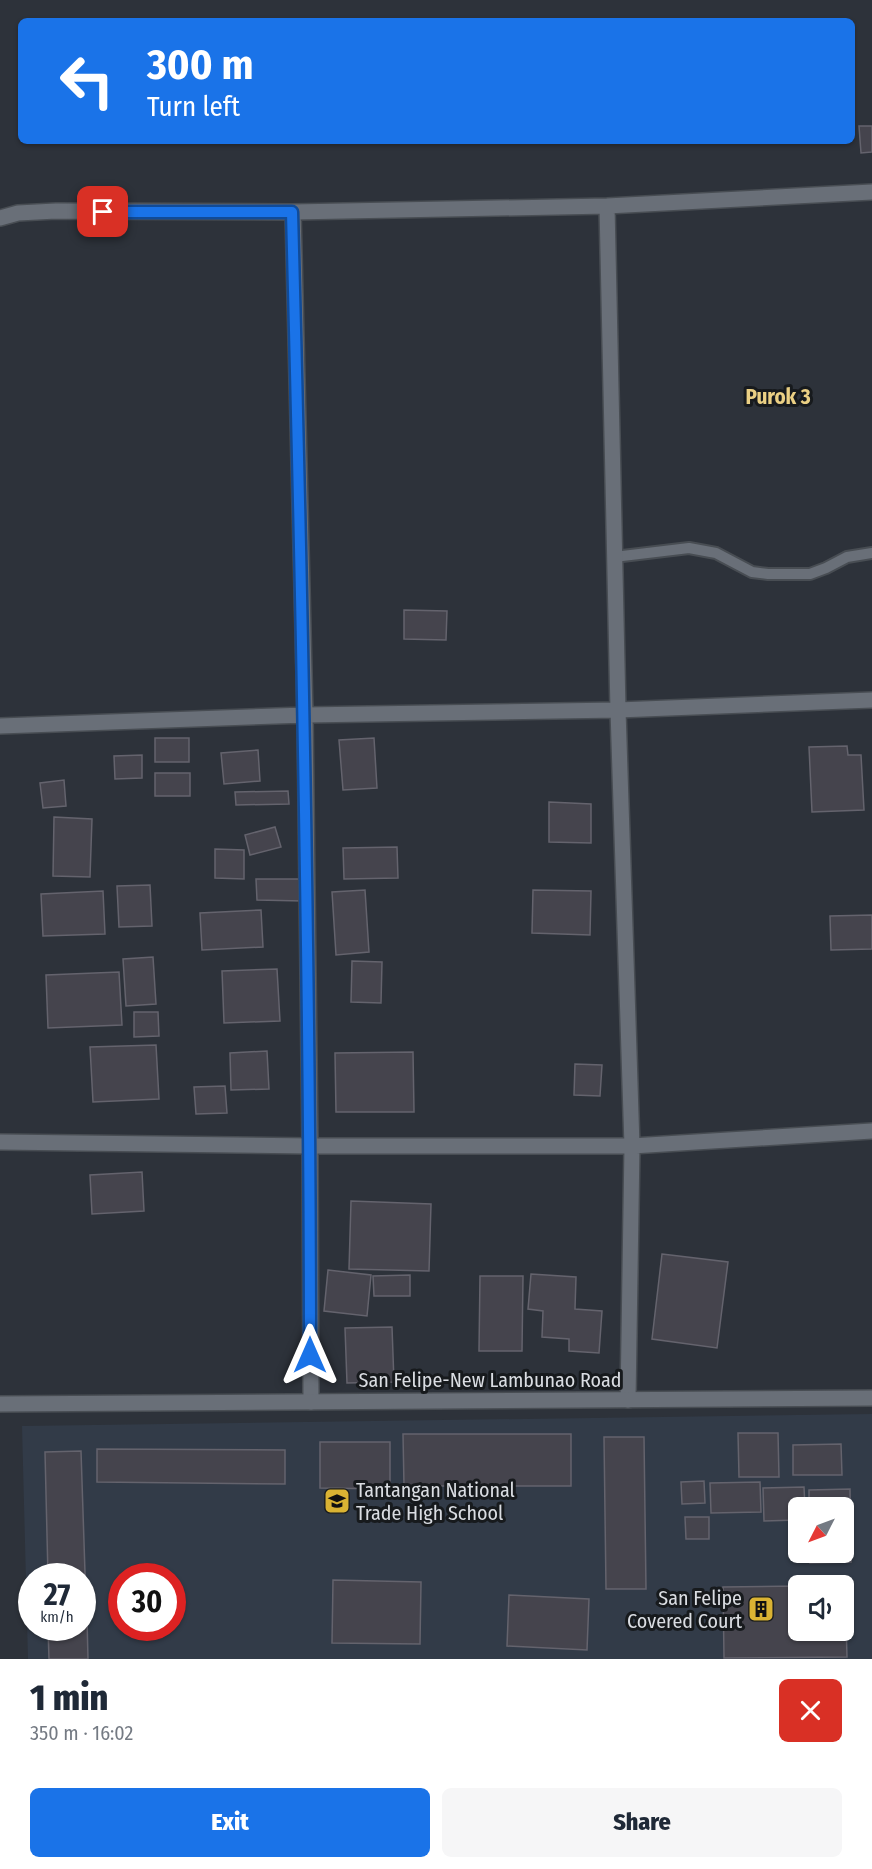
<!DOCTYPE html>
<meta charset="utf-8">
<style>
body{margin:0;font-family:"Fira Sans Condensed",sans-serif;background:#f6f6f7;color:#1f2937;height:100vh;display:flex;flex-direction:column;font-size:22px;white-space:nowrap}
*{box-sizing:border-box;margin:0}
p{font-size:20px;color:#747a83}
.icon{flex:none;width:33px;height:33px;fill:none;stroke:currentColor;stroke-width:2;stroke-linecap:round;stroke-linejoin:round}
.map{position:relative;height:1659px;overflow:hidden}
.sheet{display:flex;flex-direction:column;background:#fff;flex:1}
.sheet>*{flex:none}
.guide{position:absolute;left:18px;top:18px;width:837px;height:126px;border-radius:9px;box-shadow:0 2px 4px #0004;background:#1a73e8;color:#fff;overflow:hidden}
.needle{width:39px;rotate:228deg}
.buttons{position:absolute;left:788px;top:1497px;display:grid;gap:12px}
.buttons a{display:grid;place-items:center;width:66px;height:66px;border-radius:9px;background:#fff;box-shadow:0 2px 4px #0004;font-size:30px}
.speed{position:absolute;left:18px;top:1563px;display:flex;gap:12px;font-size:30px;font-weight:700;text-align:center}
.speed>*{display:grid;place-content:center;width:78px;height:78px;border-radius:50%;background:#fff;box-shadow:0 2px 4px #0004;line-height:1}
.speed small{font-size:15px;font-weight:400}
.speed .limit{border:9px solid #d22;background:#fff;color:#111}
.pin{position:absolute;display:grid;place-items:center;width:51px;height:51px;color:#fff;margin:-26px;border-radius:12px;box-shadow:0 3px 9px #0006}
.me{position:absolute;width:66px;margin:-33px;rotate:0deg;stroke-linejoin:round;filter:drop-shadow(0 0 4px #0008)}
.turn{display:flex;align-items:center;gap:21px;height:126px;padding:0 30px;font-size:27px}
.turn .icon{width:78px;height:78px;stroke-width:2.5}
.turn b{display:block;font-size:42px;line-height:51px}
.round{display:grid;place-items:center;flex:none;width:63px;height:63px;border-radius:9px;background:#f6f6f7}
.head{display:flex;align-items:center;justify-content:space-between;height:102px;padding:0 30px}
h1{font-size:36px;font-weight:800;line-height:45px}
.cta{display:flex;gap:12px;margin-top:auto;padding:12px 30px}
.cta a{flex:1;height:69px;border-radius:9px;background:#1a73e8;color:#fff;font-size:24px;font-weight:800;line-height:69px;text-align:center}
.cta a+a{background:#f6f6f7;color:#1f2937}
.map>svg:first-child{display:block}
</style>
<div class="map">
<svg width="872" height="1659" viewBox="0 0 872 1659">
<rect width="100%" height="100%" fill="#2d323a"/>
<path fill="#323b48" fill-rule="evenodd" d="M872 1414V1659H28L22 1426ZM798 1508H843V1552H798ZM32 1576H82V1628H32ZM122 1576H172V1628H122ZM798 1586H843V1630H798Z"/>
<path fill="#45444d" stroke="#64636d" stroke-width="1.5" d="M859 126H872V152L861 153Z
M404 610 447 611 446 640 404 639Z
M155 738H189V762H155Z
M374 738 377 788 343 790 339 740Z
M847 746 848 755H861L864 810 812 812 809 747Z
M258 750 260 781 224 784 221 753Z
M142 755V778L115 779 114 756Z
M155 773H190V796H155Z
M64 780 66 806 43 808 40 783Z
M288 791 289 804 236 805 235 792Z
M549 802 591 804V843L549 842Z
M54 817 92 819 90 877 53 876Z
M275 827 281 847 250 855 245 835Z
M397 847 398 878 344 879 343 848Z
M215 849 244 850V879L215 878Z
M256 879H303V901L257 900Z
M150 885 152 926 119 927 117 886Z
M365 890 369 952 336 955 332 892Z
M533 890 591 891 590 935 532 933Z
M103 891 105 934 43 936 41 894Z
M261 910 263 947 202 950 200 913Z
M872 915V949L831 950 830 916Z
M153 957 156 1004 126 1006 123 959Z
M352 961 382 962 381 1003 351 1002Z
M277 969 280 1021 224 1023 222 971Z
M119 972 122 1025 48 1028 46 975Z
M134 1012H158L159 1036 134 1037Z
M156 1045 159 1099 93 1102 90 1047Z
M267 1051 269 1089 231 1090 230 1053Z
M413 1052 414 1112H336L335 1053Z
M575 1064 602 1065 600 1096 574 1095Z
M225 1086 227 1113 196 1114 194 1087Z
M142 1172 144 1211 92 1214 90 1175Z
M351 1201 431 1204 429 1271 349 1269Z
M662 1254 728 1262 717 1348 652 1339Z
M328 1270 371 1275 367 1316 324 1311Z
M531 1274 576 1277 575 1309 602 1311 599 1353 569 1351V1339L542 1337 543 1311 528 1309Z
M410 1275V1296H374L373 1276Z
M480 1276H523L522 1351H479Z
M392 1327 394 1382 347 1383 345 1328Z
M738 1433H778L779 1477H739Z
M403 1434H571V1486H404Z
M604 1437H644L646 1589H606Z
M320 1442H390V1489L320 1488Z
M841 1444 842 1475H793V1445Z
M97 1449 285 1450V1484L97 1482Z
M81 1451 86 1603H82V1576H48L45 1452Z
M704 1481 705 1503 682 1504 681 1482Z
M760 1482 761 1512 711 1513 710 1483Z
M804 1487 805 1508H798V1520L764 1521 763 1488Z
M850 1489 851 1562 810 1563V1552H843V1508H809V1490Z
M685 1517H709V1539H686Z
M333 1580 421 1582 420 1644 332 1643Z
M845 1585 847 1657 724 1658 723 1587 798 1586V1630H843V1586H807Z
M509 1595 589 1599 587 1650 507 1646Z
M82 1618H87L88 1659H49L48 1628H82Z"/>
<g fill="none" stroke-linecap="round" stroke-linejoin="round">
<g stroke="#484d53" stroke-width="14">
<path id="lane" d="M614 557 689 548 716 553 752 572 768 574H810L826 568 847 557 872 553"/>
</g>
<g stroke="#484d53" stroke-width="18">
<path id="street" d="M607 206 618 710 632 1146 628 1400
M293 212 305 715 310 1146 311 1402
M0 218 18 213 56 211 293 212 607 206 872 192
M0 726 305 715 618 710 872 700
M0 1142 310 1146H632L872 1131"/>
</g>
<g stroke="#484d53" stroke-width="18">
<path id="secondary" d="M0 1404 872 1398"/>
</g>
<use href="#lane" stroke="#696f78" stroke-width="10"/>
<use href="#street" stroke="#696f78" stroke-width="15"/>
<use href="#secondary" stroke="#696f78" stroke-width="15"/>
</g>
<g fill="none" stroke-linecap="round" stroke-linejoin="round">
<g stroke="#114b97" stroke-width="15">
<path id="route" d="M103 212H292C302 593 310 974 310 1355"/>
</g>
<use href="#route" stroke="#1a73e8" stroke-width="10"/>
</g>
<defs>
<g id="school-square" transform="scale(1.35)"><rect x="-9" y="-9" width="18" height="18" rx="4" fill="#dab333" stroke="#171a1d"/><path d="M0-5L7-2L0 1L-7-2ZM-4 1L0 2.5L4 1V4Q0 6-4 4Z" fill="#111"/></g>
<g id="building-square" transform="scale(1.35)"><rect x="-9" y="-9" width="18" height="18" rx="4" fill="#dab333" stroke="#171a1d"/><path d="M-4-6H4V6H1V3H-1V6H-4ZM-2.5-4.3h1.7v1.8h-1.7ZM.8-4.3h1.7v1.8H.8ZM-2.5-1h1.7V.8h-1.7ZM.8-1h1.7V.8H.8Z" fill="#111"/></g>
</defs>
<g fill-rule="evenodd">
<use href="#school-square" x="337" y="1501"/>
<use href="#building-square" x="761" y="1609"/>
</g>
<g text-anchor="middle" stroke-width="6" stroke-linejoin="round" paint-order="stroke">
<g font-size="20" fill="#dadde2" stroke="#171a1d">
<text x="490" y="1387">San Felipe-New Lambunao Road</text>
</g>
<g font-size="20" fill="#dadde2" stroke="#171a1d" text-anchor="start">
<text x="356" y="1497">Tantangan National<tspan x="356" dy="23">Trade High School</tspan></text>
<text x="742" y="1605" text-anchor="end">San Felipe<tspan x="742" dy="23">Covered Court</tspan></text>
</g>
<g font-size="21" font-weight="bold" fill="#ebd084" stroke="#171a1d">
<text x="778" y="404">Purok 3</text>
</g>
</g>
</svg>
<div class="buttons">
<a><svg class="needle" viewBox="-14 -14 28 28"><path d="M0-13l5 13h-10z" fill="#e53935"/><path d="M0 13l5-13h-10z" fill="#747a83"/></svg></a>
<a><svg class="icon" aria-label="sound" viewBox="0 0 24 24"><path d="M4 9h4l5-4v14l-5-4H4zM17 9q2 3 0 6"/></svg></a>
</div>
<div class="speed"><div>27<small>km/h</small></div><div class="limit">30</div></div>
<div class="pin" style="left:103px;top:212px;background:#d93025"><svg class="icon" aria-label="arrive" viewBox="0 0 24 24"><path d="M6 21V4h12l-3 4 3 4H6"/></svg></div>
<svg class="me" style="left:310px;top:1355px" viewBox="-20 -20 40 40"><path d="M0-17L14 15 0 8-14 15z" fill="#1a73e8" stroke="#fff" stroke-width="4"/></svg>
<div class="guide">
<div class="turn"><svg class="icon" aria-label="left" viewBox="0 0 24 24"><path d="M17 20v-9H6M10 6l-5 5 5 5"/></svg><div><b>300 m</b>Turn left</div></div>
</div>
</div>
<section class="sheet">
<div class="head"><div><h1>1 min</h1><p>350 m · 16:02</p></div><a class="round" style="background:#d93025;color:#fff"><svg class="icon" aria-label="close" viewBox="0 0 24 24"><path d="M6 6l12 12M18 6L6 18"/></svg></a></div>
<div class="cta"><a>Exit</a><a>Share</a></div>
</section>
